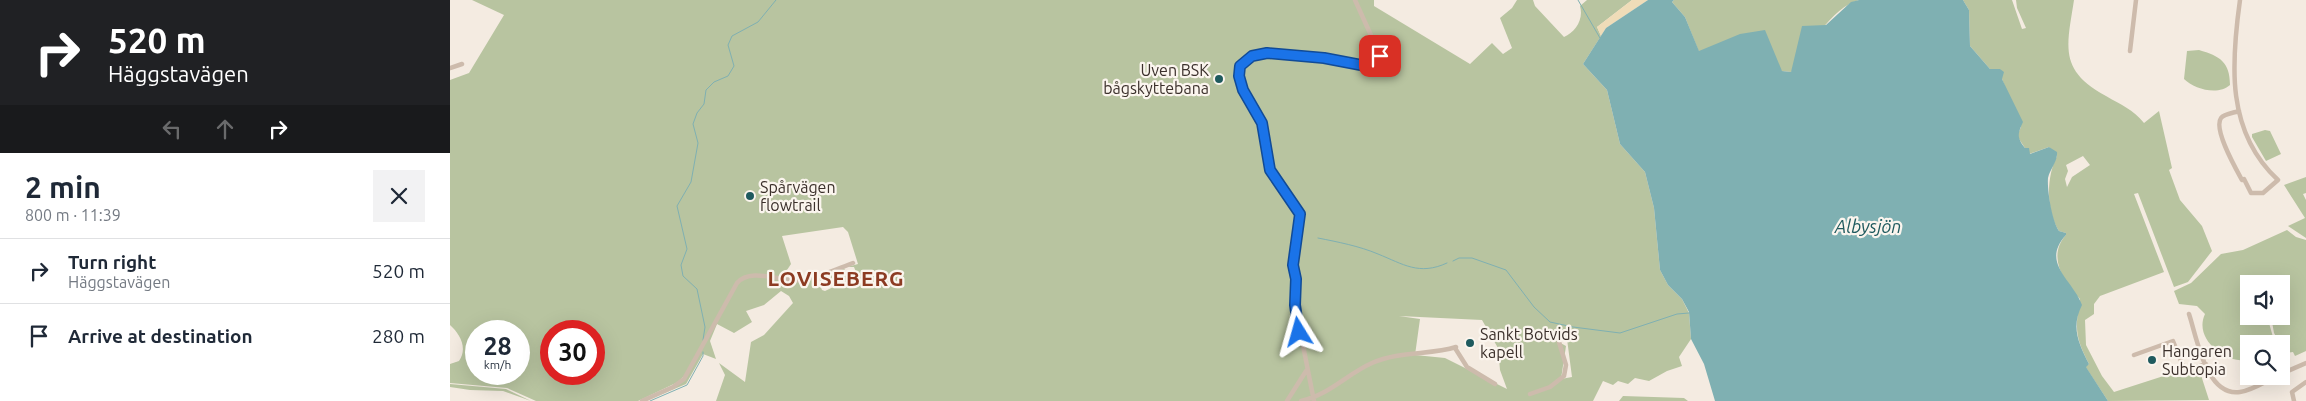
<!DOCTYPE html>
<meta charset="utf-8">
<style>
body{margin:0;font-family:Ubuntu,sans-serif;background:#f2f2f3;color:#1f2937;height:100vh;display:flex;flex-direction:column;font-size:19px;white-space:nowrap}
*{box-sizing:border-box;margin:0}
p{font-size:16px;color:#747a83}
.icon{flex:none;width:28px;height:28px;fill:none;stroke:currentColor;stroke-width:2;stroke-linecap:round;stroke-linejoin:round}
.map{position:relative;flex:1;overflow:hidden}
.details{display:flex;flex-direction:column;background:#fff;width:450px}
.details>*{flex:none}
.hud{background:#202124;color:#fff;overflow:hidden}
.tools{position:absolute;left:1790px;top:275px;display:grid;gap:10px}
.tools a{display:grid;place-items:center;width:50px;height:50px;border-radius:0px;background:#fff;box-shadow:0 5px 20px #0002;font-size:25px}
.speed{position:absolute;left:15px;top:320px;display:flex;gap:10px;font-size:25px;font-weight:700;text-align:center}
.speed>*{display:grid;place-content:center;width:65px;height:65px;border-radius:50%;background:#fff;box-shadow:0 5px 20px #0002;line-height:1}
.speed small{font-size:12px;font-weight:400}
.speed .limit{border:8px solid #d22;background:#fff;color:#111}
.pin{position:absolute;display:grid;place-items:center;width:42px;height:42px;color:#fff;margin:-21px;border-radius:10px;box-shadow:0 2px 8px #0006}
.me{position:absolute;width:55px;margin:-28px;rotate:352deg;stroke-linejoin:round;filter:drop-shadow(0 0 4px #0008)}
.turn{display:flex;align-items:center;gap:18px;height:105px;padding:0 25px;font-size:22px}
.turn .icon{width:65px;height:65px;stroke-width:2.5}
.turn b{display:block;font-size:35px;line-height:42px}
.lanes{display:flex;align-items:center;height:48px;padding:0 25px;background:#0003;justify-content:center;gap:25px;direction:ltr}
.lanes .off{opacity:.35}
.round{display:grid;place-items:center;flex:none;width:52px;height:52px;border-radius:0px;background:#f2f2f3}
.head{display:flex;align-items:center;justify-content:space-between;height:85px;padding:0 25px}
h1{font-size:30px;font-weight:600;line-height:38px}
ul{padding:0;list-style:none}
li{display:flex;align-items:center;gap:15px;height:65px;padding:0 25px;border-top:1px solid #e0e1e3}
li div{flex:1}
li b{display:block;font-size:19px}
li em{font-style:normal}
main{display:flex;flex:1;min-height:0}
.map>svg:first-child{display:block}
</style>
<main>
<section class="details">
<div class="hud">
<div class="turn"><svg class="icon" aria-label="right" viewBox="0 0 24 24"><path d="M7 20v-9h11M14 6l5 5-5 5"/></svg><div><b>520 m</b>Häggstavägen</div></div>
<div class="lanes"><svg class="icon off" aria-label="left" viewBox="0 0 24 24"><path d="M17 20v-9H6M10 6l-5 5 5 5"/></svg><svg class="icon off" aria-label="ahead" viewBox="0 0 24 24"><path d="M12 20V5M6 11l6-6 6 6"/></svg><svg class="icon" aria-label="right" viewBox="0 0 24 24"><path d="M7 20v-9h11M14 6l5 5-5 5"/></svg></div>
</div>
<div class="head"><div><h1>2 min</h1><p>800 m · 11:39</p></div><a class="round"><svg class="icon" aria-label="close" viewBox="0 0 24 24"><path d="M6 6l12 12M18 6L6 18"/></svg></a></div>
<ul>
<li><svg class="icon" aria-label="right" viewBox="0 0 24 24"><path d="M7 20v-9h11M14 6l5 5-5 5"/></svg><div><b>Turn right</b><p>Häggstavägen</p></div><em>520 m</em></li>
<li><svg class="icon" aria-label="arrive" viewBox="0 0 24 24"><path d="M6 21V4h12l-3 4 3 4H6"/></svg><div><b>Arrive at destination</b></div><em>280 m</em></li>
</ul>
</section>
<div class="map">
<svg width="1856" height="401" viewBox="0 0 1856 401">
<rect width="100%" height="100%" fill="#f4ebe1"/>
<path fill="#b8c4a0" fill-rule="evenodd" d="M22 0H924V6L1020 64 1042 43 1053 54 1062 48 1050 18 1062 8 1067 0H1083L1085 6 1114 37C1125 32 1134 20 1130 6L1137 0H1182L1147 27 1151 36 1133 64 1157 90 1170 144 1195 172 1204 208 1210 270 1218 285 1232 299 1239 313 1241 339 1229 357 1232 366 1217 371 1199 381 1185 378 1178 384 1168 381 1163 385 1153 381 1143 401H266L275 375 269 363 295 382 301 342 314 335 343 303 339 296 331 291 314 305 296 311 302 322 284 333 267 324 260 341 266 359 253 354 236 384 198 400 226 387 235 375 228 382 188 401H86L57 388 0 383V364L9 361C18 348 10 334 0 325V80L19 73 54 15ZM393 227 398 232 408 264 397 267H404L406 272 397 276 394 268 369 278 375 288 398 280 375 291 372 290 367 278 331 279 341 264 332 236ZM949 316 1032 320 1048 348 1050 370 1057 389 995 358 965 355 970 319ZM26 331H69V374H26ZM101 331H144V374H101ZM1092 333 1117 339 1122 377 1111 379 1116 346Z
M1224 0H1409C1382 7 1357 50 1341 72L1332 71 1265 46 1249 52 1235 17 1222 2Z
M1513 0H1562L1572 29 1576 28 1567 8 1566 0H1624C1617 46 1608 70 1656 96 1671 105 1683 109 1694 123L1709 111 1722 168 1719 170 1730 200 1752 226 1762 251 1738 282 1724 287 1688 193 1684 194 1714 272 1650 296 1644 304V314L1635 320 1636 345 1652 376 1664 392 1726 372 1729 377 1749 369 1759 400 1658 401 1635 366 1639 364C1625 337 1625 329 1630 299 1613 281 1597 256 1616 235V233L1609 231C1596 211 1596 177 1607 156L1599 147 1579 154 1567 136 1571 127 1552 79 1550 69H1540L1520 46 1519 10ZM1633 156 1640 165 1622 177 1617 187 1615 179 1618 171 1616 165Z
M1749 50C1770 56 1780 62 1780 85 1768 96 1744 89 1734 79L1737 51Z
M1815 130 1820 131 1831 154 1816 161 1802 137V134Z
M1856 177V193L1853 194 1856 200V238L1838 226 1855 218 1834 185Z
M1837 230 1846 237 1856 240V351L1845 356 1843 352 1835 353 1824 333 1821 316H1831V284H1799V316H1817L1825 344H1799V360C1776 364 1743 339 1755 314L1747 306 1729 304 1724 291 1741 283 1771 254 1793 250Z
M0 384 56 389 81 401 53 391 20 390 0 387Z
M1173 396 1234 398 1238 401H1169Z"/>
<path fill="#efdcb8" d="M1182 0H1198L1156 28 1151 36 1147 27Z"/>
<path fill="#7fb0b2" d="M1198 0H1224L1222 2 1235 17 1249 51 1290 34 1315 30 1332 71 1341 72 1352 26 1376 25 1401 2 1409 0H1513L1519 10 1520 46 1540 69H1550L1554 72 1552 79 1573 122C1568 133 1566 137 1575 148H1579L1580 154 1599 147 1607 152C1608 161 1600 169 1598 178 1597 190 1602 221 1609 231L1616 233V235C1590 263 1623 280 1632 305 1621 327 1628 342 1639 364L1636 367 1658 401H1265L1254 364 1241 339 1239 312 1232 299 1218 285 1210 270 1204 208 1195 172 1170 144 1157 90 1133 64 1156 28Z"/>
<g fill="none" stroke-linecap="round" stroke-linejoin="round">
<path stroke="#7fb0b2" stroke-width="1" d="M1128 0 1150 38
M868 238C888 242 909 246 928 254 953 264 969 276 997 263
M1003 261 1009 258H1022L1056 270 1084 307 1100 322 1123 327 1170 333 1227 314 1239 313
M253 340 255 327 247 289 233 276 231 265 237 249 227 206 241 182 248 143 243 124 247 113 254 104 256 90 264 82 278 76 284 66 278 45 282 36 308 22 326 0
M200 401 237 385 253 356V352"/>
<path stroke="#cdbbac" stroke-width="4.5" d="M1680 51 1686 0
M0 68 12 64
M1789 111C1783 113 1774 114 1771 118 1763 129 1786 169 1792 180L1794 179 1801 193H1813L1828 180C1776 132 1781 64 1790 0
M1739 314C1747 338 1756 397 1790 392 1803 390 1816 381 1827 376
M1005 348 1017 367 1045 384
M1684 355 1723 341 1735 371 1756 364
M1831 374 1856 363
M1080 394 1100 387 1114 376 1116 365 1109 342
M192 401 223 387 234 379 287 283C301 267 331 282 351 280 368 278 387 269 403 263
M837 401 856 371
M851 401C879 395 897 374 922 363 949 351 981 355 1006 347
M864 401 845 305 847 286 843 265 850 215 820 170 812 123 793 90 789 76 790 66 802 56 817 53 874 58 916 66 926 64 929 53 905 0
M1844 401 1842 392 1856 382"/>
</g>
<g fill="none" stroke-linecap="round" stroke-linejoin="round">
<g stroke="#114b97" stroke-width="12">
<path id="route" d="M849 332 845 305 846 279 843 265 850 214 820 170 812 123 793 90 789 76 790 66 802 56 817 53 874 58 916 66 926 64 930 56"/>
</g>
<use href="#route" stroke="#1a73e8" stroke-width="9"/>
</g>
<g fill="#1f5a5e" stroke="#fbf5ee" stroke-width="2">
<circle cx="769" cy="79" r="5"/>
<circle cx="300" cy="196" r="5"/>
<circle cx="1020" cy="343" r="5"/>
<circle cx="1702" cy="360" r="5"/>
</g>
<g text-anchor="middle" stroke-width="4.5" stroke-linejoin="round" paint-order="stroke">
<g font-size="16" fill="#3b302b" stroke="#fbf5ee" text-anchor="start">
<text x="759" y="76" text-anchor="end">Uven BSK<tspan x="759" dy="18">bågskyttebana</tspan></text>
<text x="310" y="193">Spårvägen<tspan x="310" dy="18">flowtrail</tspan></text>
<text x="1030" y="340">Sankt Botvids<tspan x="1030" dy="18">kapell</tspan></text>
<text x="1712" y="357">Hangaren<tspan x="1712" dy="18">Subtopia</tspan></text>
</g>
<g font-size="18" font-style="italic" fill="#1f5a5e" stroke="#fbf5ee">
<text x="1418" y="233">Albysjön</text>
</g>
<g font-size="21" font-weight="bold" letter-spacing="1" fill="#8c3b22" stroke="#fbf5ee">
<text x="386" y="286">LOVISEBERG</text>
</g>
</g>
</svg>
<div class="tools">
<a><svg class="icon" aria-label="sound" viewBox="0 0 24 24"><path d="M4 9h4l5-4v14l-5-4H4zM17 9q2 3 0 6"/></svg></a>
<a><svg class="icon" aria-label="search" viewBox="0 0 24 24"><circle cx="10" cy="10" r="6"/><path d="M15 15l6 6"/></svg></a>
</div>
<div class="speed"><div>28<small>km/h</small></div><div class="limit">30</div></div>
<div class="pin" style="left:930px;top:56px;background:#d93025"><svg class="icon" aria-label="arrive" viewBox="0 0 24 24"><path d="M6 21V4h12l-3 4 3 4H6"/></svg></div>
<svg class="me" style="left:849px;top:332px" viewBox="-20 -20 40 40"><path d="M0-17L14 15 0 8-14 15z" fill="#1a73e8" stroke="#fff" stroke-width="4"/></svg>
</div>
</main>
